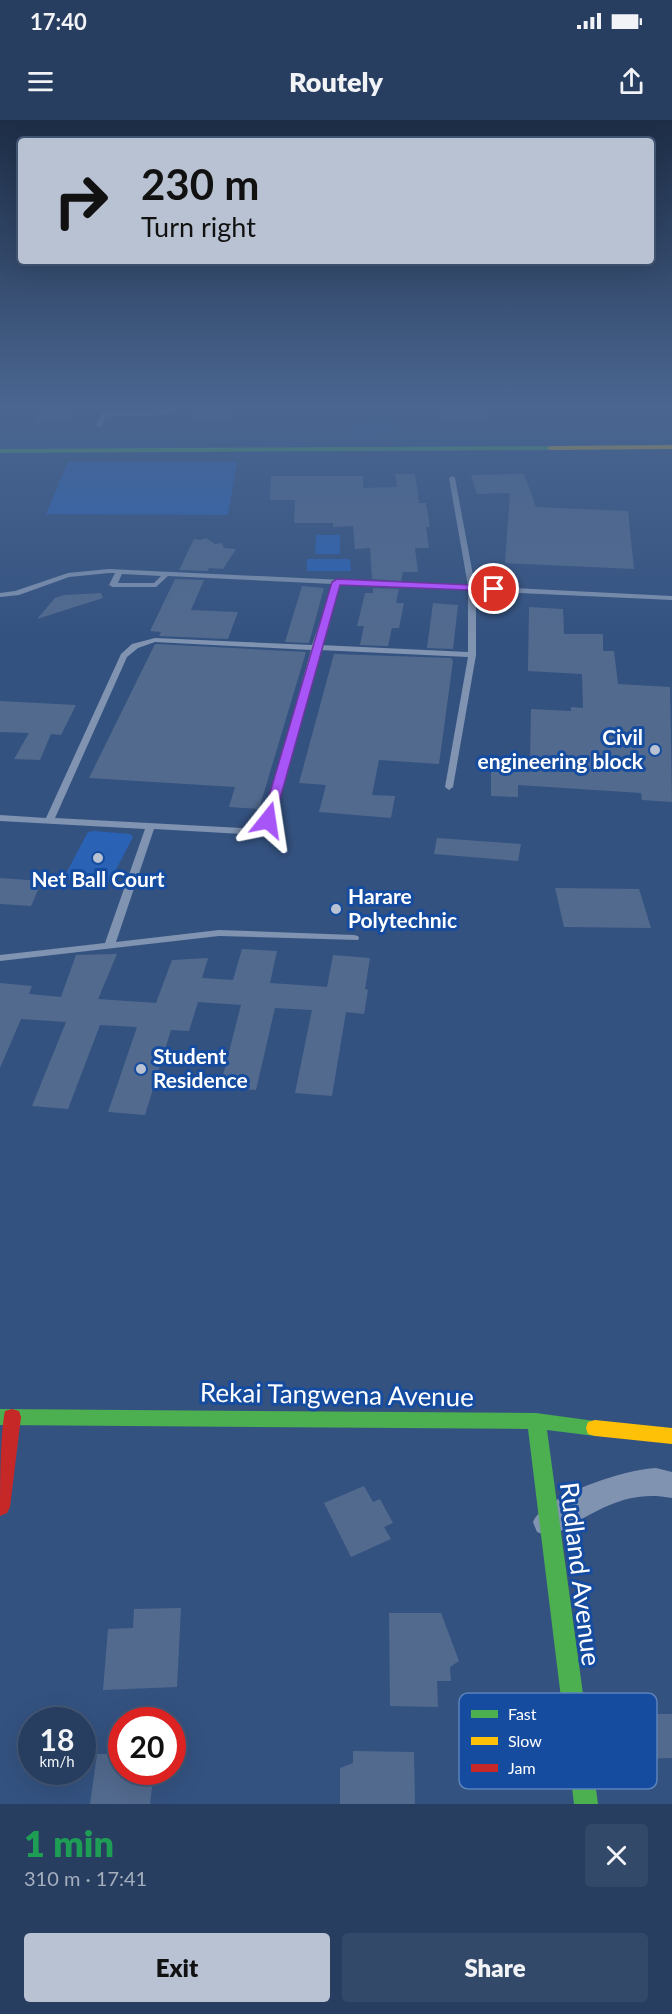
<!DOCTYPE html>
<meta charset="utf-8">
<style>
body{margin:0;font-family:Lato,sans-serif;background:#334969;color:#f1f3f6;height:100vh;display:flex;flex-direction:column;font-size:22px;white-space:nowrap}
*{box-sizing:border-box;margin:0}
p{font-size:20px;color:#a4aebd}
.icon{flex:none;width:33px;height:33px;fill:none;stroke:currentColor;stroke-width:2;stroke-linecap:round;stroke-linejoin:round}
.map{position:relative;height:1684px;overflow:hidden}
.drawer{display:flex;flex-direction:column;background:#273e60;flex:1}
.drawer>*{flex:none}
.guide{position:absolute;left:18px;top:18px;width:636px;height:126px;border-radius:6px;box-shadow:0 6px 24px #0002,0 0 0 2px #435775;background:#b8c2d3;color:#111;overflow:hidden}
.speed{position:absolute;left:18px;top:1587px;display:flex;gap:12px;font-size:30px;font-weight:700;text-align:center}
.speed>*{display:grid;place-content:center;width:78px;height:78px;border-radius:50%;background:#273e60;box-shadow:0 6px 24px #0002,0 0 0 2px #435775;line-height:1}
.speed small{font-size:15px;font-weight:400}
.speed .limit{border:9px solid #d22;background:#fff;color:#111}
.pin{position:absolute;display:grid;place-items:center;width:51px;height:51px;color:#fff;margin:-26px;border:3px solid #fff;border-radius:50%;box-shadow:0 2px 6px #0007}
.me{position:absolute;width:66px;margin:-33px;rotate:15deg;stroke-linejoin:round;filter:drop-shadow(0 0 4px #0008)}
.turn{display:flex;align-items:center;gap:21px;height:126px;padding:0 24px;font-size:27px}
.turn .icon{width:78px;height:78px;stroke-width:2.5}
.turn b{display:block;font-size:42px;line-height:51px}
.round{display:grid;place-items:center;flex:none;width:63px;height:63px;border-radius:6px;background:#334969}
.headline{display:flex;align-items:center;justify-content:space-between;height:102px;padding:0 24px}
h1{font-size:36px;font-weight:800;line-height:45px;color:#1e9e55}
.button{display:flex;gap:12px;margin-top:auto;padding:12px 24px}
.button a{flex:1;height:69px;border-radius:6px;background:#b8c2d3;color:#111;font-size:24px;font-weight:800;line-height:69px;text-align:center}
.button a+a{background:#334969;color:#f1f3f6}
.status{display:flex;justify-content:space-between;align-items:center;height:42px;padding:0 30px;background:#273e60;direction:ltr}
.status svg{height:16px;fill:currentColor}
header{display:flex;justify-content:space-between;align-items:center;height:78px;padding:0 24px;background:#273e60;font-size:27px;font-weight:800}
.map>svg:first-child{display:block}
</style>
<div class="status"><b>17:40</b><svg viewBox="0 0 49 12"><path d="M0 12V9h3v3zM5 12V6h3v6zM10 12V3h3v9zM15 12V0h3v12zM26 1h20v11H26zM47 4h2v5h-2z"/></svg></div>
<header><svg class="icon" aria-label="menu" viewBox="0 0 24 24"><path d="M4 6h16M4 12h16M4 18h16"/></svg>Routely<svg class="icon" aria-label="share" viewBox="0 0 24 24"><path d="M12 15V3M7 8l5-5 5 5M5 13v7h14v-7"/></svg></header>
<div class="map">
<svg width="672" height="1684" viewBox="0 0 672 1684">
<rect width="100%" height="100%" fill="#345280"/>
<path fill="#2a62b5" d="M68 342H237L228 395 46 394Z
M316 415H340V434H315Z
M307 439H350L351 451H307Z
M94 711 130 714 133 717 110 761 107 764 63 759 88 712Z"/>
<path fill="#305793" d="M392 302 396 312 370 313 371 316H357V303Z"/>
<path fill="#526a8e" d="M40 285H75L71 301 35 302Z
M196 285H230L228 301 192 302Z
M442 285H482L487 301H444Z
M395 354H415L419 383H426L430 407H426L429 428H415L418 452H403L401 461 372 459 370 428 355 429 353 406 333 407V403H294L295 380H270L271 356H363V368L397 367Z
M524 354 536 387 628 391 634 449 505 443 510 373 477 374 471 355Z
M206 418 215 424 222 423 224 428 236 429 223 449 209 448 208 451 179 450 194 419 200 420Z
M175 459 204 460 191 490 238 492 228 519 159 516 161 512 150 511Z
M302 466 324 468 309 523 285 522Z
M373 468 399 469 396 483H404L399 508H392L388 526 360 525 364 506H357L365 473H373Z
M101 473 103 478 37 499 55 478 64 475Z
M433 483 458 485 453 529 427 528Z
M529 487 563 489 564 514H603V531H614L618 564 670 567 672 682 642 680 641 673 518 665V677L491 676V639L530 640 531 589 571 591V587L583 588 582 554 528 551Z
M155 524 306 532 259 689 229 687 235 667 89 658Z
M334 534 451 538 453 541 439 644 379 640 372 675 395 676 391 698 319 692 326 665 299 663Z
M0 581 76 585 61 615 51 614 40 640 14 639 29 613 0 612Z
M437 718 521 724 518 741 434 734Z
M0 758 42 761 31 786 0 784Z
M555 768 639 769 651 808 564 807Z
M242 829 277 831 270 863 300 865 327 867 333 835 370 838 365 869 368 870 364 894 346 892 332 976 295 973 312 890 275 888 256 970 220 967 241 885 198 882 189 911 171 910 145 995 108 992 137 907 100 905 68 989 32 986 66 902 21 899 0 948V863L32 866 29 874 61 877 76 835 117 834 98 879 156 883 172 840 208 838 202 858 233 860Z
M364 1366 373 1382 380 1379 393 1403 384 1407 391 1419 351 1437 324 1383Z
M181 1488 177 1567 103 1570 108 1509 133 1508 134 1489Z
M389 1493H441L459 1541 450 1547 451 1561H437L438 1587 390 1586Z
M627 1594H672V1638L634 1639Z
M353 1631 414 1632 415 1684H340V1648L353 1643Z
M97 1634H122V1652H154L150 1684H90Z"/>
<g fill="none" stroke-linecap="round" stroke-linejoin="round">
<path fill="#8093b0" fill-rule="evenodd" d="M173 285H179L172 292 162 295 106 296 101 307 96 306 102 293 162 291 168 290Z
M452 356 455 358 475 466 672 476V480L476 471V535L453 667 449 670 445 667 468 537 319 530 271 702 259 710 242 714 154 709 116 822 219 810 354 815 358 816 359 818 358 820 219 816 0 841V835L105 823 145 709 0 701V695L46 698 121 534 132 524 155 518 312 525 333 464 168 456 156 467H113L109 465 115 453H109L69 457 19 475 0 477V473L15 471 68 453 109 449 468 466 449 358ZM122 454 161 456 154 463H118ZM340 464 468 470V532L320 525ZM155 522 311 530 264 699 253 706 242 708 55 698 127 537 138 528Z"/>
<path fill="#8093b0" fill-rule="evenodd" d="M656 1348 672 1352V1378C626 1369 597 1391 559 1412L548 1416 537 1412 533 1402C545 1375 626 1349 656 1348Z"/>
<path fill="#4caf50" fill-rule="evenodd" d="M554 326V330H551L0 333V329Z
M0 1289 536 1293 602 1302 604 1308 602 1314 595 1316 547 1310 598 1684H574L528 1309 0 1305Z"/>
<path fill="#ffc107" fill-rule="evenodd" d="M672 325V329L551 330 547 328 551 326Z
M595 1300 672 1308V1324L595 1316 588 1314 586 1308 588 1302Z"/>
<path fill="#c62828" fill-rule="evenodd" d="M12 1289 19 1291 21 1297 10 1387 7 1393 0 1396C0 1369 0 1314 5 1291Z"/>
</g>
<linearGradient id="sky" x2="0" y2="1"><stop stop-color="#1d2d46"/><stop offset="0.55" stop-color="#4a6691"/><stop offset="1" stop-color="#4a6691" stop-opacity="0"/></linearGradient>
<rect width="672" height="520" fill="url(#sky)"/>
<path fill="#a855f7" stroke="#6d37a1" stroke-width="1.5" d="M337 459 494 466 499 469 494 471 340 465 274 700 268 703 264 702 262 700 332 462Z"/>
<g fill="#b8c2d3" stroke="#154c9f" stroke-width="2">
<circle cx="655" cy="630" r="6"/>
<circle cx="98" cy="738" r="6"/>
<circle cx="336" cy="789" r="6"/>
<circle cx="141" cy="949" r="6"/>
</g>
<g text-anchor="middle" stroke-width="6" stroke-linejoin="round" paint-order="stroke">
<g font-size="21" font-weight="bold" fill="#fff" stroke="#154c9f" text-anchor="start">
<text x="643" y="625" text-anchor="end">Civil<tspan x="643" dy="24">engineering block</tspan></text>
<text x="98" y="767" text-anchor="middle">Net Ball Court</text>
<text x="348" y="784">Harare<tspan x="348" dy="24">Polytechnic</tspan></text>
<text x="153" y="944">Student<tspan x="153" dy="24">Residence</tspan></text>
</g>
<g font-size="26" fill="#fff" stroke="#154c9f">
<text transform="translate(337 1275) rotate(1)" y="9">Rekai Tangwena Avenue</text>
<text transform="translate(580 1454) rotate(83)" y="9">Rudland Avenue</text>
</g>
</g>
<rect x="459" y="1573" width="198" height="96" rx="9" fill="#154c9f" stroke="#5b82bc" stroke-width="1.5"/>
<rect x="471" y="1590" width="27" height="8" fill="#4caf50"/>
<rect x="471" y="1617" width="27" height="8" fill="#ffc107"/>
<rect x="471" y="1644" width="27" height="8" fill="#c62828"/>
<g font-size="16" fill="#fff">
<text x="508" y="1600">Fast</text>
<text x="508" y="1627">Slow</text>
<text x="508" y="1654">Jam</text>
</g>
</svg>
<div class="speed"><div>18<small>km/h</small></div><div class="limit">20</div></div>
<div class="pin" style="left:494px;top:469px;background:#d93025"><svg class="icon" aria-label="arrive" viewBox="0 0 24 24"><path d="M6 21V4h12l-3 4 3 4H6"/></svg></div>
<svg class="me" style="left:268px;top:700px" viewBox="-20 -20 40 40"><path d="M0-17L14 15 0 8-14 15z" fill="#a855f7" stroke="#fff" stroke-width="4"/></svg>
<div class="guide">
<div class="turn"><svg class="icon" aria-label="right" viewBox="0 0 24 24"><path d="M7 20v-9h11M14 6l5 5-5 5"/></svg><div><b>230 m</b>Turn right</div></div>
</div>
</div>
<section class="drawer">
<div class="headline"><div><h1>1 min</h1><p>310 m · 17:41</p></div><a class="round"><svg class="icon" aria-label="close" viewBox="0 0 24 24"><path d="M6 6l12 12M18 6L6 18"/></svg></a></div>
<div class="button"><a>Exit</a><a>Share</a></div>
</section>
